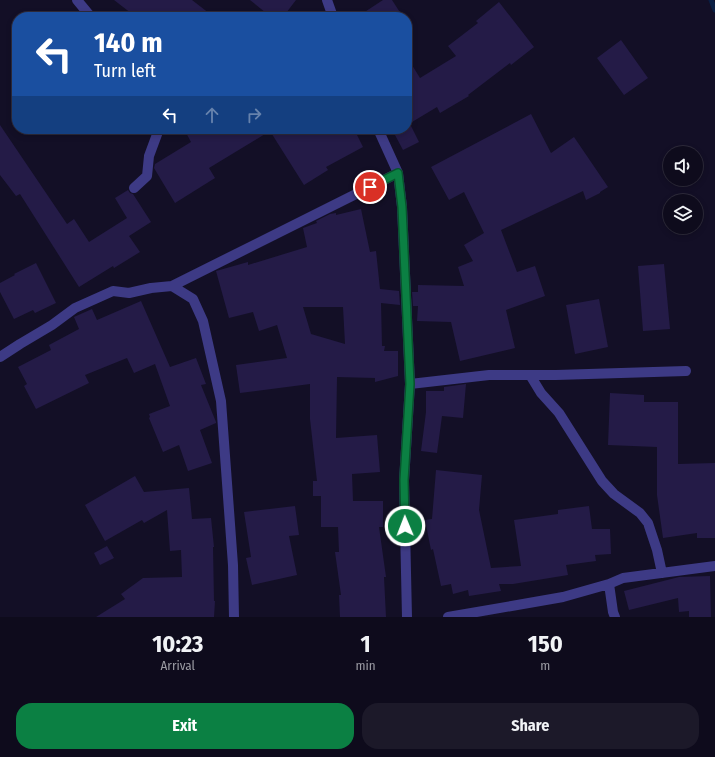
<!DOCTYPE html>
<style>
body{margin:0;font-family:"Fira Sans Condensed",sans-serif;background:#1c1929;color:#f1f3f6;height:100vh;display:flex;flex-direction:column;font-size:15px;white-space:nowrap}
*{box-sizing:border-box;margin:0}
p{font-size:13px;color:#9b9ba3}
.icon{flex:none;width:22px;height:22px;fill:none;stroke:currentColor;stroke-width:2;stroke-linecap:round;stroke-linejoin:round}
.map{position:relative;height:617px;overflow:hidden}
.drawer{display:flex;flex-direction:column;background:#0e0b1c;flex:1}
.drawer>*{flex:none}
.guide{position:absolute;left:12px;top:12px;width:400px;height:122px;border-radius:16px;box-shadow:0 2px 6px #0003,0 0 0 1px #2e2b3b;background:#1a4fa0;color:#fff;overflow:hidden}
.fabs{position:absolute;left:663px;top:146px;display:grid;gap:8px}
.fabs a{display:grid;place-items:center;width:40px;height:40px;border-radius:50%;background:#0e0b1c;box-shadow:0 2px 6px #0003,0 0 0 1px #2e2b3b;font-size:20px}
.pin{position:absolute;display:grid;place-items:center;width:34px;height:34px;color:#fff;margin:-17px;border:2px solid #fff;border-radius:50%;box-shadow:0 1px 4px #0007}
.me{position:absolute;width:44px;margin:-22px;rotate:359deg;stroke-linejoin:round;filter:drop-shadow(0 0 3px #0008)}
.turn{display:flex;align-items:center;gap:14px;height:84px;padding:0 16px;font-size:18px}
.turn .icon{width:52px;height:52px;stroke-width:2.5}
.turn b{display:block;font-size:28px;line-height:34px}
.lanes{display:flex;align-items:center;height:38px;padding:0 16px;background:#0003;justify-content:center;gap:20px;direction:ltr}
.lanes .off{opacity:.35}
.eta{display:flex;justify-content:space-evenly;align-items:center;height:68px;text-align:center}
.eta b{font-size:24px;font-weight:700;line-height:28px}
.cta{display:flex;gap:8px;margin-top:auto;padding:8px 16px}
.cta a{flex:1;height:46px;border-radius:16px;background:#0b8043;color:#fff;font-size:16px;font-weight:700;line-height:46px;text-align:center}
.cta a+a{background:#1c1929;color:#f1f3f6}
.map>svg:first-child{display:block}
</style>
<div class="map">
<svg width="715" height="617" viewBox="0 0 715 617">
<rect width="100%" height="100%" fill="#130f26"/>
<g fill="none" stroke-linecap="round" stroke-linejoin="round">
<path stroke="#0a1f44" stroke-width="5" d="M711 0 715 10"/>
</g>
<path fill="#241b47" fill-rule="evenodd" d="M114 0H192L214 17H136Z
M250 0H296L283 17H271Z
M383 0H392L403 17H357Z
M499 2 534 47 511 65 510 63 468 95 469 96 440 113 437 107 407 125V57L420 78 456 56 448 46 478 23 476 21Z
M621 40 648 78 624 95 597 58Z
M531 114 551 153 574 137 608 187 600 192V193L586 200 583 191 501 230 517 272 535 266 545 296 506 310 515 348 460 361 451 322 417 321 418 306H413L412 292H418V285L464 286 458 267 473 261 464 245 484 233 464 192 449 200 431 167Z
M0 125 67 224 74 219 89 242 127 218 115 198 128 190 130 193 133 194 151 222 129 236 140 252 114 268 113 266 79 287 20 194 16 196 0 175Z
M411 126 419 142 403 150 395 135Z
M184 129H354L363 147 326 167 328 170 304 185 270 131 209 168 215 178 175 203 154 168 155 164 191 142Z
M361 209 370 252 376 251 380 289 399 291 400 305 381 303 382 346H385L384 351H398V376L375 382V378L337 377 336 438 377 435 380 472 352 474 353 501H383V527H379L386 577H384L386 617H340L339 595H341L335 552H339L338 527H321V496H313V481H317L310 419V384L240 393 236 365 287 358 277 325 259 331 253 312 229 318 216 271 248 262V265L307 247 303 228 317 223 316 221 330 214 336 213V215ZM303 307H343L345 344 311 334Z
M36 263 56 303 35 313 33 310 14 319 0 292V283L15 275 14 274Z
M664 264 670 329 643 331 638 266Z
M599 299 608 347 575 354 566 305Z
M141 301 170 367 196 358 206 384 201 385 216 422V423L200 430 212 463 188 471 179 445 163 452 149 418 150 417 149 414 170 406 155 364 134 373 127 358 85 375 89 383 36 409 24 386 27 384 18 367 51 350 49 345 79 329 74 317 92 309 97 320Z
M466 384 463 418 442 416 437 453 421 451 426 412V391H444V387Z
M610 393 644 395V402H678V464L715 463V538H697V533L663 538 657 495V447L608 445Z
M436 470 482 475 479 510 491 568 521 566 514 520 558 514V510L589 506 592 529H610L611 554 595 555 596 561 566 565 568 575 513 584H499L501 591 469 596 468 590 453 594 451 584 441 586 433 549 431 550 425 520 432 519Z
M135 476 144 492 189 488 192 519 211 518 214 547H213L214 601H215L214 617H96L125 599 121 594 143 578 182 577 181 550 170 551 167 510 144 523 142 520 105 541 85 505Z
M295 506 299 535 289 536 297 575 252 585 246 558 251 557 244 512Z
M107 546 114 558 100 565 94 553Z
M710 576 711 617H689V611L679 612 678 598 629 610 624 591 679 577Z"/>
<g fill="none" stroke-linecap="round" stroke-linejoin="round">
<path stroke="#3d3a85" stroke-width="10" d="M77 0 91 17
M327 0 333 17
M378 129 398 173 402 207 410 384 404 481 407 617
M134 188 147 176 149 156 159 129
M172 286 193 299 203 321 221 401 233 565 234 617
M0 357 20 344 52 325 75 308 113 291 129 293 151 288 172 286 398 173
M530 375 541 393 559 413 602 481 614 494 640 513 648 523 657 550 662 573
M410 384 489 375H556L686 371
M609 584 613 612 615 617
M448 617 563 597 609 584 623 578 715 566"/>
</g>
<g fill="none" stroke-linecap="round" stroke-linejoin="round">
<g stroke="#07532c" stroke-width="10">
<path id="route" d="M370 187 398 173 402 207 410 384 404 480 405 526"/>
</g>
<use href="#route" stroke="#0b8043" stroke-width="7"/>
</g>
</svg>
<div class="fabs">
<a><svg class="icon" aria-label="sound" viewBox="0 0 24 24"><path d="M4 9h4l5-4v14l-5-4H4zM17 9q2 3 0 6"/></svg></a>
<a><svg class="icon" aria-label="layers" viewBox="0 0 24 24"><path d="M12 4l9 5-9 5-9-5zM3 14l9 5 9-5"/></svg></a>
</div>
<div class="pin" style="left:370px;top:187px;background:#d93025"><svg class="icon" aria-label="arrive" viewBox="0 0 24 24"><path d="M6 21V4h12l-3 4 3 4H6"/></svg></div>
<svg class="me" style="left:405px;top:526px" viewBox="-20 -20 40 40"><circle r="17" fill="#0b8043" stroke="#fff" stroke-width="3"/><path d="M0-11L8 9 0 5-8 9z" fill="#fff"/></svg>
<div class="guide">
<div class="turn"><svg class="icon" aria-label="left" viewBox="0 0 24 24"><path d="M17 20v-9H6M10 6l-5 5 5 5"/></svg><div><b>140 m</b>Turn left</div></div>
<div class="lanes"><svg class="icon" aria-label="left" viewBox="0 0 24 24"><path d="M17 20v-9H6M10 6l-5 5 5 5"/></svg><svg class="icon off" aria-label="ahead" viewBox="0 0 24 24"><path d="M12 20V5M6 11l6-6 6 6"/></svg><svg class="icon off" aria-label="right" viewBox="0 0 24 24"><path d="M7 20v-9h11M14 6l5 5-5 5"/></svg></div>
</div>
</div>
<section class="drawer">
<div class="eta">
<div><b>10:23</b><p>Arrival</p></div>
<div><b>1</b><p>min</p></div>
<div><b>150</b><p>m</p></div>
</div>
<div class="cta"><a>Exit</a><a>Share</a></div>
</section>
